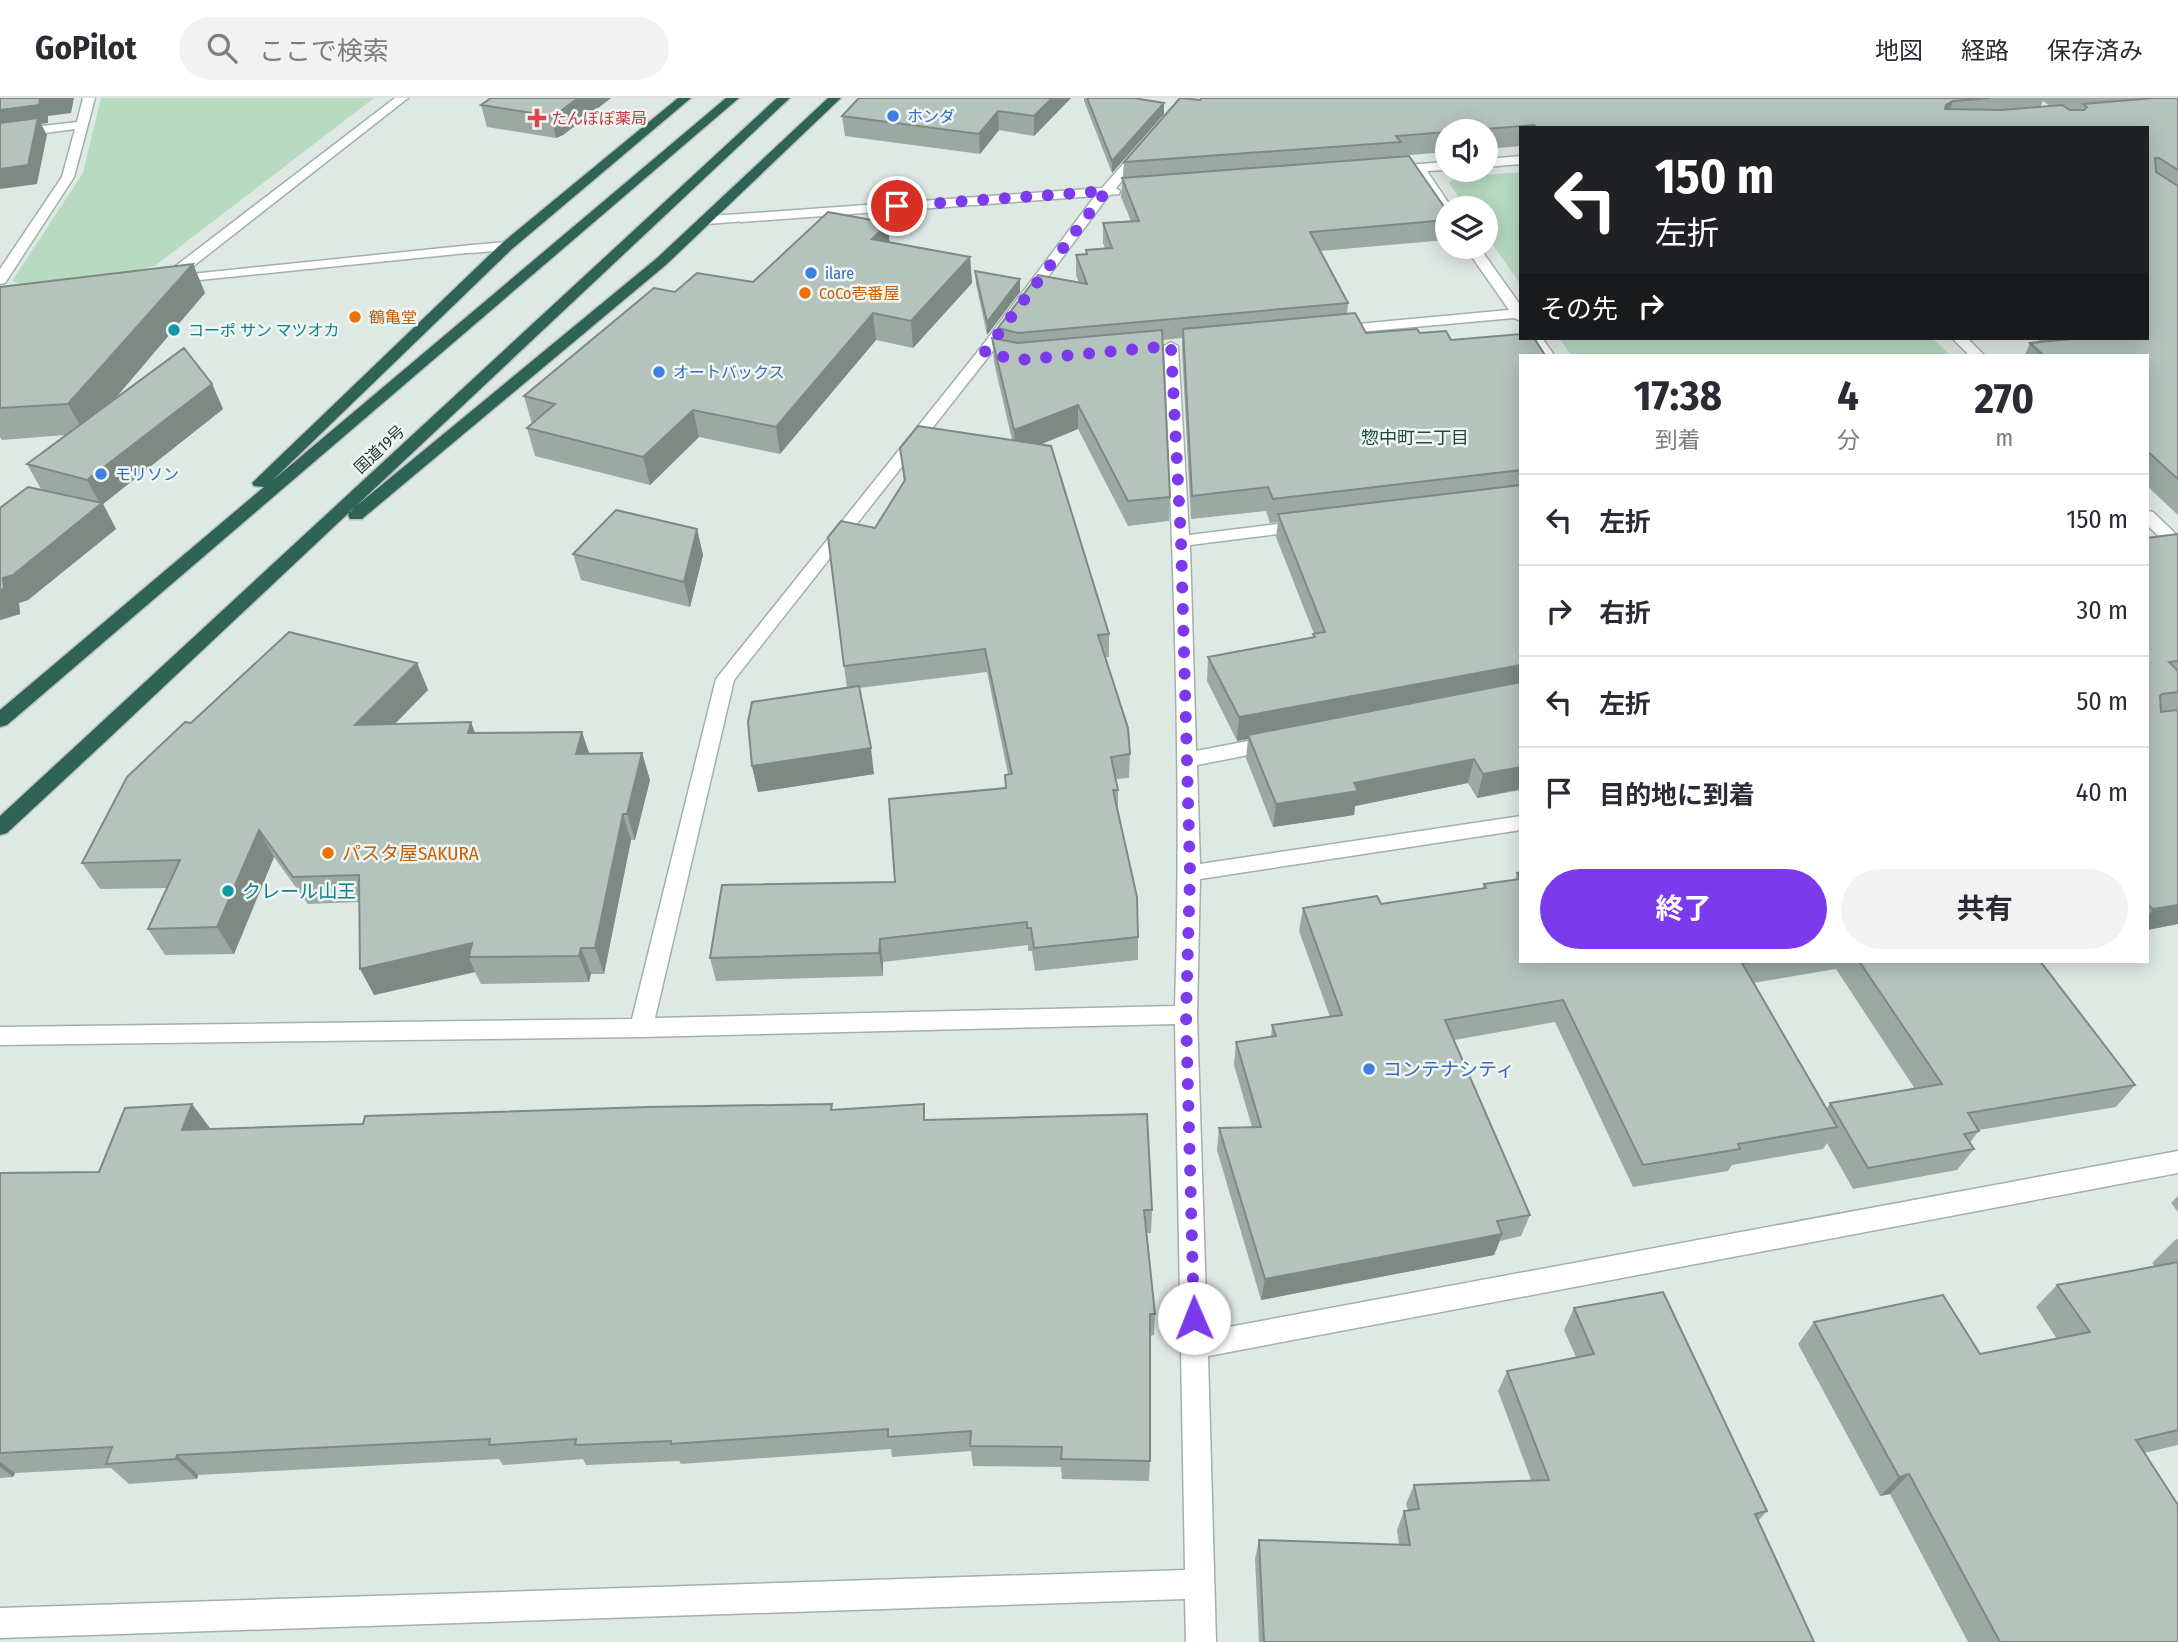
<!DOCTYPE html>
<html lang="ja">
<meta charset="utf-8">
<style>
body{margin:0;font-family:"Fira Sans Condensed","Noto Sans JP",sans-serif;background:#f2f2f3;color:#2b2b33;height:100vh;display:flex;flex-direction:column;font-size:26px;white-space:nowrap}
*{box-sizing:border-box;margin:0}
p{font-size:23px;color:#7c7c81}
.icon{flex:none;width:38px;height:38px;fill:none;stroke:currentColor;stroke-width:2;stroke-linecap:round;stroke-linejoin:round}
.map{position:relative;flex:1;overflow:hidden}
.side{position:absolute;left:1519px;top:256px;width:630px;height:609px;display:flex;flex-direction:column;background:#fff;border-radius:0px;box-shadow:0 4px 18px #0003}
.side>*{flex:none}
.guide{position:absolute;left:1519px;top:28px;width:630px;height:214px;border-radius:0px;box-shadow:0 4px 18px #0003;background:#202124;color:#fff;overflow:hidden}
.controls{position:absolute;left:1435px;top:21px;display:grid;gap:14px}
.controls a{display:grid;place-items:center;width:63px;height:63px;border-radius:50%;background:#fff;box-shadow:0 4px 18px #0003;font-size:35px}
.pin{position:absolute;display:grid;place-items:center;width:60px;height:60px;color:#fff;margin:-30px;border:4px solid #fff;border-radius:50%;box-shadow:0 2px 7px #0007}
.me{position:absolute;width:77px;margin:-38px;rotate:359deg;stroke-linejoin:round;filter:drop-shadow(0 0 5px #0008)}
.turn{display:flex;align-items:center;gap:24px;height:147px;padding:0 21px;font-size:32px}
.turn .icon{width:91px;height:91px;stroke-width:2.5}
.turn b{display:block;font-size:49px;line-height:60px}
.then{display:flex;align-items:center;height:66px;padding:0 21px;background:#0003;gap:14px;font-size:26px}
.eta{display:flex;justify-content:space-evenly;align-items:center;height:119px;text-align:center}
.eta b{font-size:42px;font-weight:700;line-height:49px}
.primary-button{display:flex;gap:14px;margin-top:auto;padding:14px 21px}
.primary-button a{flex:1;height:80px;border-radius:42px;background:#7c3aed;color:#fff;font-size:28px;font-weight:700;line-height:80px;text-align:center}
.primary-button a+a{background:#f2f2f3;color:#2b2b33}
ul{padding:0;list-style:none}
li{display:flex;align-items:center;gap:21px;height:91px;padding:0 21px;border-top:2px solid #e1e1e2}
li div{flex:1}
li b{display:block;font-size:26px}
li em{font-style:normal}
header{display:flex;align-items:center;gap:42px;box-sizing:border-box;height:98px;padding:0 35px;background:#fff;border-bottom:2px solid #e1e1e2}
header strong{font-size:33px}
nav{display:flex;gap:38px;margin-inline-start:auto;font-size:24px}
.search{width:490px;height:63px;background:#f2f2f3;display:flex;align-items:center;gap:18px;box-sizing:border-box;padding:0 24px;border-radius:38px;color:#7c7c81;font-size:26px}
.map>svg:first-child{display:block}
</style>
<header>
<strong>GoPilot</strong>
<div class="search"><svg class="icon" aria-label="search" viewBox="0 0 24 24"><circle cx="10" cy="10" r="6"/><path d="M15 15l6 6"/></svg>ここで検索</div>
<nav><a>地図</a><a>経路</a><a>保存済み</a></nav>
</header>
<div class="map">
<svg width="2178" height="1544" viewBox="0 0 2178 1544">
<rect width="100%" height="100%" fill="#dfe9e4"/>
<path fill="#b8dac0" d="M101 0H374L156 167 129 177 28 189 12 183 83 75Z
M1521 74V187L1486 137V110H1466L1449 85 1457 79Z
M1559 240H1932L1950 257H1571Z"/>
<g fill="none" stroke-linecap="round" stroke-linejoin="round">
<g stroke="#a2b0ab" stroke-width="3">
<path id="street" d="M83 0H95L74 79 5 185 0 186V171L62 79 75 31 0 41V33L77 24Z
M395 0H408L182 177 472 147 479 151 477 154 160 186V180Z
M1143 47 1149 51 1116 90 1120 93 1119 96 1109 97 989 258 734 582 655 920 1175 908C1182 688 1174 468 1164 248L1171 244 1178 248 1189 437 1303 423 1311 428 1303 433 1190 447 1196 653 1274 638 1281 640 1284 645 1281 650 1274 652 1197 667 1200 766 1521 718V732L1200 781 1197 917 1207 1233 2178 1053V1075L1208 1258 1216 1544H1186L1185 1501 0 1540V1510L1185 1472 1175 926 641 939 0 947V929L632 921 716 581 979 252 1095 98 741 124 734 120 741 116 1102 90 1139 48Z
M1521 58V66L1486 69V61Z
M1447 64V72L1427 73 1452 110H1447V116L1442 115 1414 74 1390 76 1384 72 1390 68Z
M1465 149H1479L1521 208V223L1514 220 1336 236 1329 232 1336 228 1509 212Z
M1528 240H1542L1554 257H1540Z
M1952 240H1967L1984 257H1969Z
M2147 413 2153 414 2178 438V452L2172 451 2147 427Z"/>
</g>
<g stroke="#9fb5ac" stroke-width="3">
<path id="secondary" d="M741 116 748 120 746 123 707 126 700 122 707 118Z
M507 144 514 148 512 151 472 155 465 151 472 147Z"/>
</g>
<g stroke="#bcc3c1" stroke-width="3">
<path id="highway" d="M678 0H691L512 151 273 382 726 0H739L7 627 0 629V612L264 389 254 388 252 385 502 145Z
M777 0H790L105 644 7 735 0 737V718Z
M828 0H841L667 166 362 421H350L348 417 350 413 657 160Z"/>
</g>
<use href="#street" fill="#fff" fill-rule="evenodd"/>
<use href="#secondary" fill="#fff" fill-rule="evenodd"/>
<use href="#highway" fill="#2e6356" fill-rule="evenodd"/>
</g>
<path fill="#9ba9a3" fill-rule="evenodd" d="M611 0 563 37 556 40 487 29 481 7Z
M859 0H1071L1034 38 999 32 980 56 845 38 842 18Z
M1084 0H1134L1164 5V16L1112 75 1084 3Z
M1202 0H2178V417L2147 388V257H2025L2030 245 2040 244 2035 240H2147V30H1521V48L1486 51V33H1447V54L1399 58 1398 59 1447 113V142L1320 153 1348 205 1347 216 1366 235H1420L1521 257V692L1477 700 1468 685 1355 708 1354 717 1273 729 1246 660 1248 641 1237 643 1207 583 1208 559 1313 539 1314 536 1276 439 1278 424 1270 425 1266 413 1191 421 1182 253V240L1163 242 1170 399 1169 423 1128 428 1078 331 1039 347 1109 536V559H1105L1130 656 1129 680 1116 681 1118 692V712L1138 839V862L1035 873 1032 853H1028V847L883 864V878L716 883 710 860 895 784 1005 690V677L1008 676 987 574 859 590 874 676 758 694 752 668 847 590 844 568 875 430 904 384 900 350 1012 342 994 264 992 240 998 241V230L1079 185 1076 177V157H1086V152L1105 150 1103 145V125L1131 123 1121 99 1124 64ZM2043 3 2050 8 2040 9Z
M890 144 970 159 972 185 913 250 876 242 780 356 699 339 650 387 535 358 527 330 532 326 524 298 753 184Z
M193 166 205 195 115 300 212 286 223 311 103 406 116 431 28 502 19 505 20 516 0 522 61 397 41 391 27 366 65 337 2 342 0 339V189Z
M975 173 1020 181V194L987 237 976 186Z
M697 431 703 457 690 509 581 482 573 456Z
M2178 436V826L2147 832V440Z
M417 565 428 592 395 626 475 635 582 634 589 656 642 655 650 682 635 742H631L604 876H591L589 884 481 886 475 874 374 897 359 804 308 806 274 759 234 856 165 857 148 831 167 790 100 791 82 765 191 625Z
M1521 774V863H2040L2135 987 2116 1009 1979 1032 1970 1045 1974 1051 1957 1072 1853 1091 1827 1045 1823 1051 1732 1067 1728 1073 1633 1089 1555 924 1454 942 1530 1117 1521 1138 1500 1143 1494 1157 1261 1202 1217 1052 1219 1030 1252 1029 1234 967 1236 944 1271 939 1272 927 1330 919 1299 833 1303 810 1381 806 1483 790 1484 786 1515 782 1517 775ZM1836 871 1915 991 1830 1005 1826 1012 1753 885Z
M833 1012 926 1022 1152 1112 1151 1135H1147L1155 1216 1154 1237 1150 1238V1363L1149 1383 1062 1381 1061 1369 973 1368 971 1353 892 1359 891 1351 681 1366 679 1363 586 1367 583 1361 503 1367 499 1361 198 1377 197 1381 129 1386 111 1370 15 1375 13 1379 0 1380V1075L99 1074 210 1030 209 1031Z
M2178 1098V1114L2171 1105Z
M2178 1141V1347L2144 1355 2178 1544H1968L1890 1396 1880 1398 1798 1246 1814 1224 1980 1256 2057 1241 2036 1209 2057 1187 2155 1169 2152 1165 2175 1142Z
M1574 1210 1767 1413 1758 1423 1814 1544H1259L1255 1461 1259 1442 1399 1447 1397 1432 1404 1413 1408 1412 1406 1406 1414 1387 1531 1382 1498 1293 1507 1273 1576 1259 1564 1232Z"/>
<path fill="#7e8984" d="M40 0H74L71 15 48 18V25L41 26 47 37 37 86 0 91V12Z
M578 0H611L563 37 556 40 551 18Z
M1052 0H1071L1034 38V18Z
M1953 3 1945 23 1946 7Z
M1164 5V16L1112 75V63Z
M998 13 999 32 980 56 979 36Z
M888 125 890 151 872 141Z
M970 159 972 185 913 250 911 223Z
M193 166 205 195 85 336 68 306Z
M1020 181V194L987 237V224Z
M873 215 876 242 780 356 776 329Z
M212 286 223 311 103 406 116 431 28 502 19 505 20 516 0 522V492L3 480 101 407 87 382Z
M1078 307V331L1015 357 1014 332Z
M693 312 699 339 650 387 643 359Z
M697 431 703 457 690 509 684 484Z
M417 565 428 592 367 654 355 627Z
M1521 567V589L1248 637V641L1237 643 1239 619Z
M471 624 481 651 468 635Z
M582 634 591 661 576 656Z
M871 650 874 676 758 694 752 668Z
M642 655 650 682 635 742 627 716Z
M1474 661 1468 685 1355 708 1354 717 1273 729 1276 706 1354 685Z
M1521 669 1520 691 1477 700 1483 676Z
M623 716 631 742 604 876 595 850Z
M259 732 274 759 234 856 217 829Z
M2178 807V826L2147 832V819L2153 811Z
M880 841 883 864V878L879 855Z
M472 845 469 859 475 874 374 897 360 871Z
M581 850 591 876 589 884 579 858Z
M192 1006 210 1030 200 1056 182 1032Z
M1502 1136 1494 1157 1261 1202 1265 1181Z
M177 1357 198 1377 197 1381 176 1361Z
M0 1364 15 1375 13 1379 0 1369Z
M1909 1376 1890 1396 1880 1398 1899 1379Z"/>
<path fill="#b4c4bd" stroke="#7e8984" stroke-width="2" d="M0 0H40L39 7 0 12Z
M491 0H578L558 15 551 18 481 7Z
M859 0H1052L1034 18 998 13 979 36 842 18Z
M1087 0H1134L1164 5 1112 63Z
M1180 0 1200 2 1202 0H1990L1953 3 1946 7 1945 11 2002 12 2062 7 2070 12H2084L2087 9 2083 6 2154 0H2178V72L2159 60H2155L2156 74 2178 88V381L2147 353V257H2043L2030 245 2072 241 2071 240H2147V30H1537L1534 27 1396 38 1401 44 1124 64Z
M38 20 28 67 0 71V25Z
M1409 58 1447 113V122L1310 134 1348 205 1018 235 998 230 1038 177 1087 186 1076 157 1087 156 1086 152 1112 150 1103 125 1139 123 1122 80Z
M828 114 888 125 872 141 970 159 911 223 873 215 776 329 693 312 643 359 527 330 555 306 524 298 654 190 675 194 697 175 753 184Z
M193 166 68 306 0 310V189Z
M975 173 1020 181 987 224Z
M1355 215 1366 235 1417 231 1420 235 1446 233 1451 242 1521 236V240H1534L1545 257H1521V372L1273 401 1268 389 1192 398 1183 231Z
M1162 232 1170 399 1128 403 1078 307 1014 332 992 240 1018 245Z
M184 250 212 286 87 382 27 366Z
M918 328 1051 348 1109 536 1098 537 1128 630 1130 656 1111 659 1118 692H1113L1137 799 1138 839 1034 850 1031 830H1027V824L880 841 879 855 710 860 722 787 895 784 889 701 1006 690 1005 677 1012 676 985 551 844 568 828 439 841 423 875 430 905 382 900 350Z
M1521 387V567L1239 619 1208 559 1315 539 1313 536 1325 534 1278 416Z
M28 389 102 405 13 477 3 480 4 491 0 492V410Z
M616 412 697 431 684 484 573 456Z
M2178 436V563L2169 564 2178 573V594L2162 596 2160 598 2161 614 2178 612V807L2153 811 2147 806V440Z
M289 534 417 565 355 627 471 624 468 635 582 634 576 656 642 655 627 716H623L595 850H581L579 858 469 859 472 845 360 871 359 777 293 779 259 732 217 829 148 831 180 762 82 765 127 679 185 624 191 625Z
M1521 584V669L1483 676 1474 661 1354 685 1358 693 1276 706 1248 637Z
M859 588 871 650 752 668 748 624 752 604Z
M1521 774V863H1758L1742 865 1837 1029 1738 1046 1740 1051 1643 1067 1563 902 1445 922 1530 1117 1497 1123 1502 1136 1265 1181 1219 1030 1261 1029 1236 944 1276 938 1272 927 1342 917 1303 810 1377 798 1381 806 1486 790 1484 786 1520 781 1517 775Z
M1859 863H2040L2135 987 1968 1015 1979 1033 1964 1036 1974 1051 1868 1070 1830 1005 1942 986Z
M192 1006 182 1032 363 1026 365 1018 648 1009 832 1006 831 1012 924 1006V1022L1147 1016 1152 1112H1144L1155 1216H1150V1363L1061 1361 1062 1349 970 1348 971 1333 888 1339V1331L671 1346V1343L575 1347 576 1341 489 1347 490 1341 177 1357 176 1361 106 1366 112 1349 0 1355V1075L99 1074 125 1010Z
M2178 1164V1332L2136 1342 2178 1407V1544H2000L1909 1376 1899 1379 1814 1224 1943 1197 1980 1256 2090 1234 2057 1187Z
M1663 1194 1767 1413 1755 1416 1814 1544H1264L1259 1442 1410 1447 1404 1413 1419 1411 1414 1387 1549 1382 1507 1273 1594 1256 1574 1210Z"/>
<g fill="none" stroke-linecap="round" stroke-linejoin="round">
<path stroke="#7c3aed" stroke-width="12" stroke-dasharray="0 21.6" d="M897 108 1106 93 984 255 1019 262 1171 248 1181 443 1190 775 1186 917 1194 1220"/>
</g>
<g fill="#3f7fe0" stroke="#eff6f2" stroke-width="2.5">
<circle cx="893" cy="18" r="7"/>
<circle cx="811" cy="175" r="7"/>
<circle cx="659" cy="274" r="7"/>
<circle cx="101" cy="376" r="7"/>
<circle cx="1369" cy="971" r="7"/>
</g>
<path fill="#e0444e" stroke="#eff6f2" stroke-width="2.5" d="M533.5 9.5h7v7h7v7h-7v7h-7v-7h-7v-7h7z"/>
<g fill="#e8710a" stroke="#eff6f2" stroke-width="2.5">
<circle cx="805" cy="195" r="7"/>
<circle cx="355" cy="219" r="7"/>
<circle cx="328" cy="755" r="7"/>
</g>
<g fill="#0f9aa8" stroke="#eff6f2" stroke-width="2.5">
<circle cx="174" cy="232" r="7"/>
<circle cx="228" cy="793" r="7"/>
</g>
<g text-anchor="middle" stroke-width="5" stroke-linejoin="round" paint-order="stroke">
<g font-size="16" fill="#366cbe" stroke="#eff6f2" text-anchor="start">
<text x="907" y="24">ホンダ</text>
<text x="825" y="181">ilare</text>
<text x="673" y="280">オートバックス</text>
<text x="115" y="382">モリソン</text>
</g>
<g font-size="16" fill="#be3a42" stroke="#eff6f2" text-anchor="start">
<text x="551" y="26">たんぽぽ薬局</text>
</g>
<g font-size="16" fill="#c56008" stroke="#eff6f2" text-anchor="start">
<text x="819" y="201">CoCo壱番屋</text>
<text x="369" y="225">鶴亀堂</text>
</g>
<g font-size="16" fill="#0d838f" stroke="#eff6f2" text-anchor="start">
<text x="188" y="238">コーポ サン マツオカ</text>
</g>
<g font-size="16" fill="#213831" stroke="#eff6f2">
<text transform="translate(379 351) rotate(-43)" y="6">国道19号</text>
</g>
<g font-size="18" fill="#1e493d" stroke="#eff6f2">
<text x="1415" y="346">惣中町二丁目</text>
</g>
<g font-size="19" fill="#c56008" stroke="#eff6f2" text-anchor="start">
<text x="342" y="762">パスタ屋SAKURA</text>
</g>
<g font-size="19" fill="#0d838f" stroke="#eff6f2" text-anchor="start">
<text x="242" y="800">クレール山王</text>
</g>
<g font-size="19" fill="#366cbe" stroke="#eff6f2" text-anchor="start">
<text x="1383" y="978">コンテナシティ</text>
</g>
</g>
</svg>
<div class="controls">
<a><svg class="icon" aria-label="sound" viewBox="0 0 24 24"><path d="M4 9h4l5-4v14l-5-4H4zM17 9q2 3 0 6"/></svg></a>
<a><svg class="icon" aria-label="layers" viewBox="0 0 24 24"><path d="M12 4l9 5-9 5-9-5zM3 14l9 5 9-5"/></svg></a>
</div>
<div class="pin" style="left:897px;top:108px;background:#d93025"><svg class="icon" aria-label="arrive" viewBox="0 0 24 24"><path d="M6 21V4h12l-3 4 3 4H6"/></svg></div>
<svg class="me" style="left:1194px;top:1220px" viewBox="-20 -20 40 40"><circle r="19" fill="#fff"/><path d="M0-13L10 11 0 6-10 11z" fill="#7c3aed"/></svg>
<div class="guide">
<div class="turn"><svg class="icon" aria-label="left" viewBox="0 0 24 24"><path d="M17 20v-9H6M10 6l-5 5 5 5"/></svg><div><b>150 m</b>左折</div></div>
<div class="then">その先<svg class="icon" aria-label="right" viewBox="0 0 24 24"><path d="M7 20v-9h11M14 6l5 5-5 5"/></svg></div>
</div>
<section class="side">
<div class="eta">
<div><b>17:38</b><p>到着</p></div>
<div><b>4</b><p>分</p></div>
<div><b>270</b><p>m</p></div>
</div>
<ul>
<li><svg class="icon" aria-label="left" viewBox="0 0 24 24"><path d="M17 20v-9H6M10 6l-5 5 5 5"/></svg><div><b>左折</b></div><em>150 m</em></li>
<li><svg class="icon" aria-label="right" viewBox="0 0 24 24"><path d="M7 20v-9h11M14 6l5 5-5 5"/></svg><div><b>右折</b></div><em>30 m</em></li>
<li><svg class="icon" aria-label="left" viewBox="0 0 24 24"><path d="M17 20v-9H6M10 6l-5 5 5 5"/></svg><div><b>左折</b></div><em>50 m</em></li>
<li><svg class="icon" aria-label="arrive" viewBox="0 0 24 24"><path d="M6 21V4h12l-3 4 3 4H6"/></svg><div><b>目的地に到着</b></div><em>40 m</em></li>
</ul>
<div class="primary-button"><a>終了</a><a>共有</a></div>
</section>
</div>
